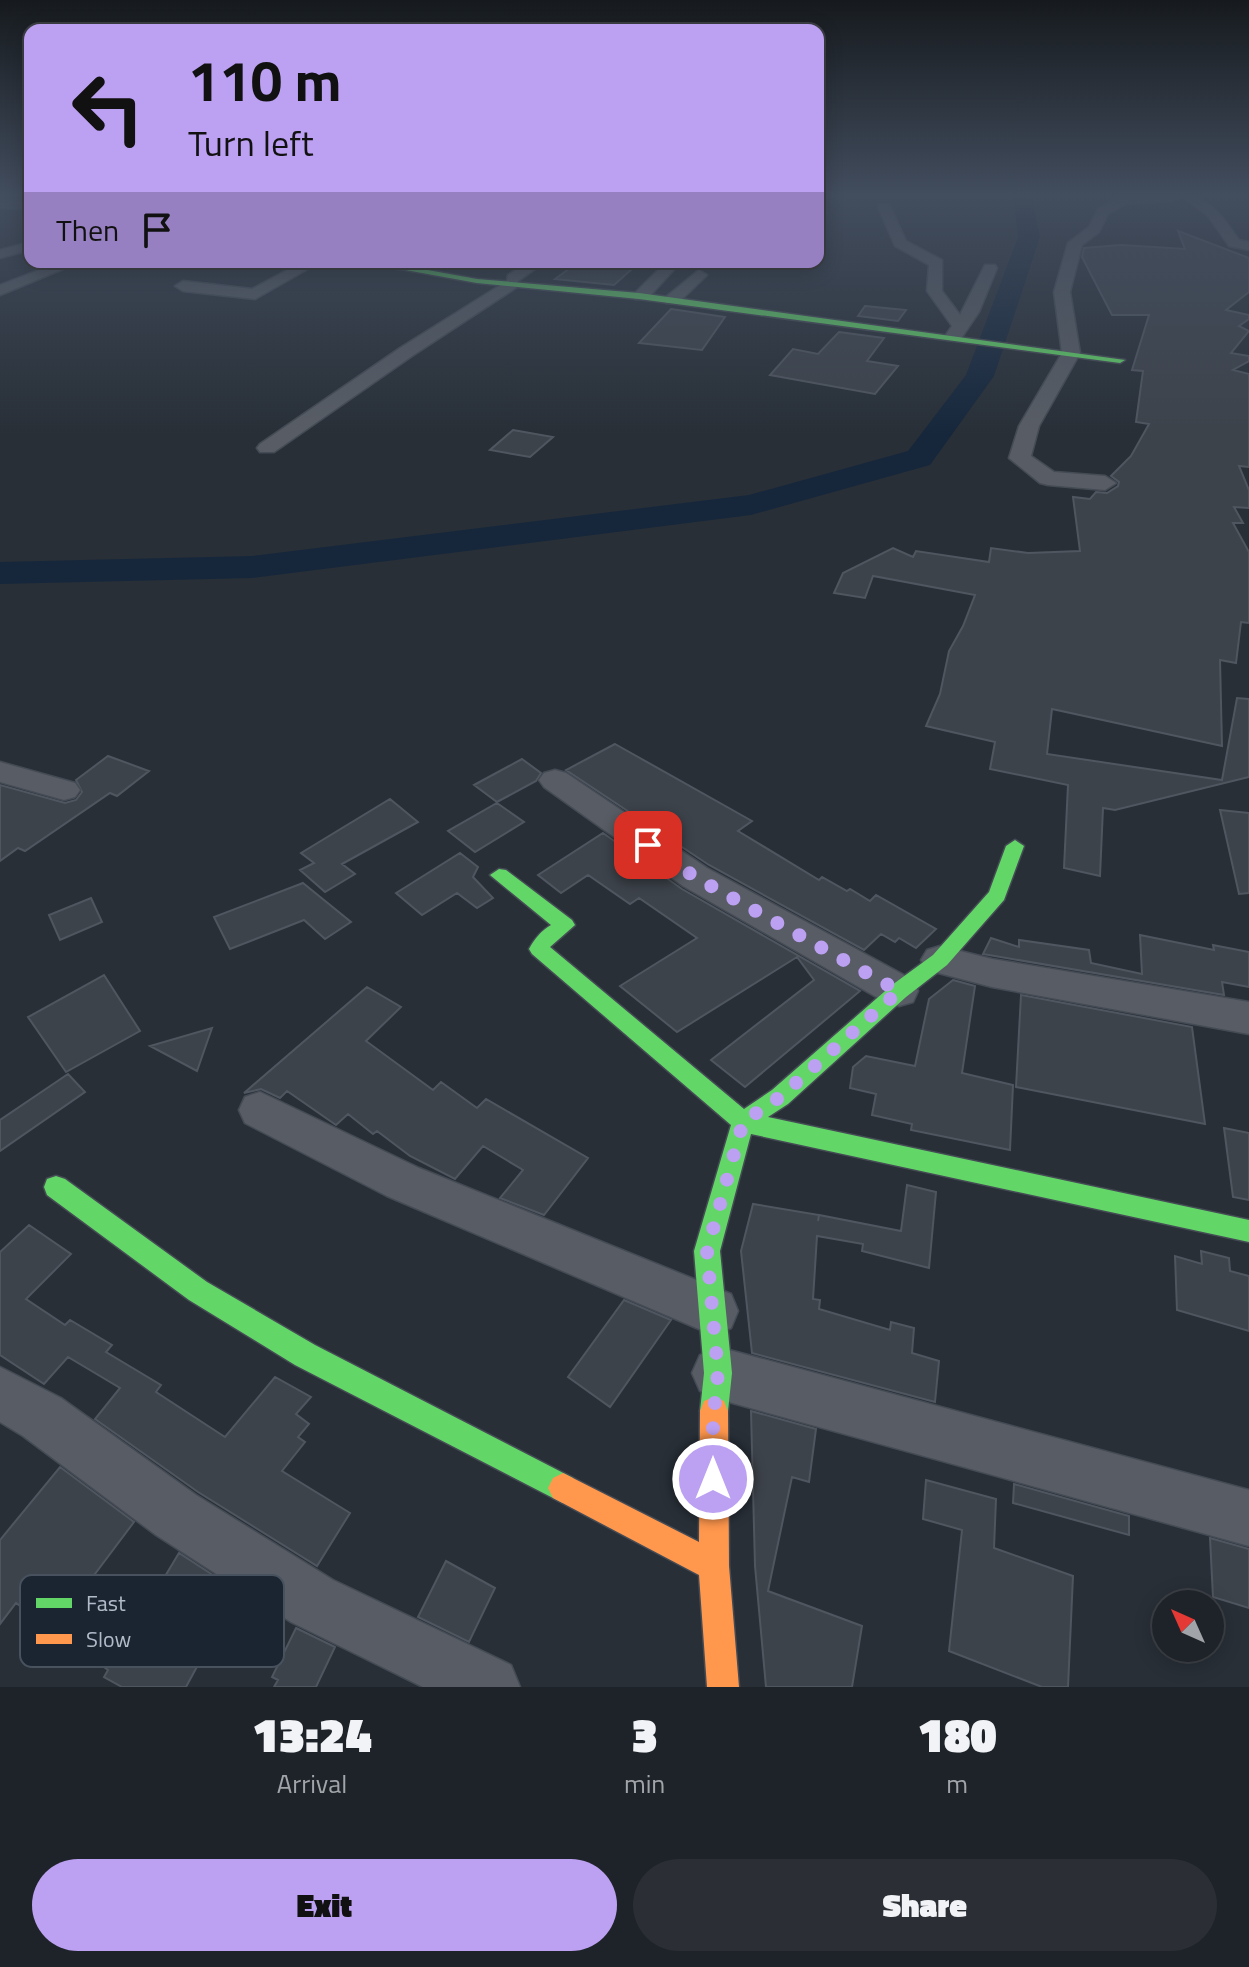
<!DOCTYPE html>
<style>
body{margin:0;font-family:"Titillium Web",sans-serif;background:#2b2f35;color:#f1f3f6;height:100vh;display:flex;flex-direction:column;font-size:30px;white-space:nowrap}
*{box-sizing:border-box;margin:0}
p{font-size:26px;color:#a1a4a8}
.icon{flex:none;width:44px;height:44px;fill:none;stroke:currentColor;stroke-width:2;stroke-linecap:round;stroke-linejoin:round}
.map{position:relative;height:1687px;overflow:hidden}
.sheet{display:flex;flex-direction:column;background:#1e2329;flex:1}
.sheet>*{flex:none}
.top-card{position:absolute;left:24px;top:24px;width:800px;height:244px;border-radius:16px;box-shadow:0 4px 20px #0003,0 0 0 2px #3c4046;background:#bca0f2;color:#111;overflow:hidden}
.needle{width:52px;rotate:315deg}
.controls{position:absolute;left:1152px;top:1590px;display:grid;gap:16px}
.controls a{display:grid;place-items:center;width:72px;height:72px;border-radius:50%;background:#1e2329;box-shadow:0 4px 20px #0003,0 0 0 2px #3c4046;font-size:40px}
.pin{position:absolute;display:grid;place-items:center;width:68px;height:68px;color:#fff;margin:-34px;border-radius:16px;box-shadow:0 4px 12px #0006}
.me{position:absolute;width:88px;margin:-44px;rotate:0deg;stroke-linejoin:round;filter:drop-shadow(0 0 6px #0008)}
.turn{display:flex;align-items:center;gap:28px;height:168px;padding:0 32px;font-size:36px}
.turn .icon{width:104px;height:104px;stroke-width:2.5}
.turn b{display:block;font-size:56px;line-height:68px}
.then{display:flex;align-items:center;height:76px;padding:0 32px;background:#0003;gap:16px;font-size:30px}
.eta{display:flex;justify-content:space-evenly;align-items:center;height:136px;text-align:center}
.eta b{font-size:48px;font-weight:800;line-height:56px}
.primary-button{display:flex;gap:16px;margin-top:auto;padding:16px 32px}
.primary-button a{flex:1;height:92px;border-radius:48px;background:#bca0f2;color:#111;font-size:32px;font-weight:800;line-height:92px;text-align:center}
.primary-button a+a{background:#2b2f35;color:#f1f3f6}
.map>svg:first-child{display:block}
</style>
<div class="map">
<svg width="1249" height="1687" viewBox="0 0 1249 1687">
<rect width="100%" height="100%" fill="#282f37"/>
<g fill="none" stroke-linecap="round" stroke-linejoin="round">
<path fill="#16273c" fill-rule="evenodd" d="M1013 197H1032L1040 237 994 376 930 465 751 515 252 578 0 584V562L252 556 749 495 908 451 966 375 1018 237Z"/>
</g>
<path fill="#3d434b" stroke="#50565f" stroke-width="2" d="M1178 231 1249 258V292L1226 310 1249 315V319L1239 326 1249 331 1231 353 1249 356V361L1233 370 1249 374V467L1239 466 1249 490V508L1234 507 1243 523H1233L1249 552V623L1241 622 1236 663 1220 660 1222 746 1052 709 1047 754 1222 780 1237 698 1249 699V777L1115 810 1103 808 1100 876 1064 868 1068 785 990 769 995 742 926 726 940 694 949 651 963 626 975 595 873 576 865 598 834 593 843 573 893 548 913 557 916 551 989 562 991 548 1028 553 1080 551 1073 497 1090 499 1096 492 1107 493 1118 486 1119 482 1111 476 1131 456 1149 424 1136 422 1143 371 1132 370 1149 315H1112L1082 257 1084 248 1121 245 1185 249Z
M577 263 632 269 614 285 555 279Z
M865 306 906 310 898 321 858 316Z
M671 309 725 317 702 350 639 343Z
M839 332 884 338 867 361 898 366 875 394 770 375 793 349 818 354Z
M513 430 553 437 530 457 490 450Z
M615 744 752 821 738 831 819 880 822 877 847 891 850 889 870 901 876 895 936 929 916 948 899 938 895 942 881 934 864 950 709 865 566 770Z
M108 756 149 771 117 796 110 793 25 851 18 848 0 861V785L65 803 76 800 82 792 76 780Z
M522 759 541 773 536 781 497 802 474 785Z
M390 799 418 822 342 864 355 874 325 892 300 870 314 863 301 853Z
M497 803 524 822 475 852 448 831Z
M1220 810 1249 813V893L1239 894Z
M603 833 682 889 860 991 745 1087 711 1060 814 980 797 957 677 1032 620 986 697 938 639 898 630 904 588 875 561 893 538 875Z
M460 853 478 867 473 877 493 898 477 908 457 893 422 915 396 893Z
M303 883 351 922 325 939 304 920 230 949 214 917Z
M91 898 102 922 60 940 49 915Z
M1140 935 1214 950 1213 945 1249 952V987L1222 982 1224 995 983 954 991 938 1019 947V940L1089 950 1091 963 1142 974Z
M104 975 140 1031 66 1072 28 1017Z
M953 980 975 986 962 1073 1013 1085 1010 1150 911 1130 912 1124 872 1115 876 1094 850 1088 853 1067 866 1056 915 1066 929 999Z
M367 987 401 1007 366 1041 433 1090 441 1082 477 1108 486 1099 588 1158 544 1215 500 1198 523 1170 483 1146 455 1179 410 1156 377 1131 373 1134 348 1114 336 1125 287 1091 280 1098 261 1089 244 1093Z
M1021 995 1192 1027 1205 1124 1016 1087Z
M212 1028 197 1071 150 1046Z
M68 1074 85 1092 0 1151V1120Z
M1224 1128 1249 1133V1200L1233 1197Z
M907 1185 936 1192 929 1268 862 1251 863 1244 817 1236 813 1299 820 1300 819 1309 890 1330 891 1322 914 1328 912 1353 939 1361 935 1402 752 1353 741 1251 753 1204 819 1215 818 1221 819 1215 901 1231Z
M29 1225 71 1254 26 1299 65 1325 70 1320 112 1345 106 1352 161 1385 156 1392 225 1437 275 1377 311 1397 296 1414 309 1424 298 1437 305 1442 282 1471 350 1513 317 1566 198 1492 95 1419 120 1388 68 1357 44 1384 0 1355V1252Z
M1201 1251 1229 1258 1230 1271 1249 1276V1331L1177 1310 1175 1256 1202 1264Z
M624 1300 671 1320 610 1407 568 1377Z
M751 1411 816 1429 809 1482 792 1477 768 1591 862 1626 852 1687H766L755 1566Z
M60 1467 134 1522 95 1574 146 1608 179 1553 242 1594 234 1608 194 1589 169 1633 205 1652 186 1687H122L104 1677 108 1670 16 1603 0 1624V1540Z
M926 1480 996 1499 994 1548 1073 1576 1068 1687H1042L949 1651 962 1530 923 1519Z
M1014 1484 1129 1516V1535L1013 1503Z
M1210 1538 1249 1549V1608L1213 1597Z
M446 1561 495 1588 469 1642 418 1617Z
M296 1628 335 1647 316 1687H274L278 1680 272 1677Z"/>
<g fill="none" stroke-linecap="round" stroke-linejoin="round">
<g stroke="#454b54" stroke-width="3">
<path id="street" d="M1118 197H1178L1172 201 1126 204 1108 214 1099 232 1082 245 1070 292 1080 353 1039 426 1031 456 1054 472 1105 476 1116 483 1105 490 1048 485 1040 483 1009 458 1019 426 1062 353 1054 292 1068 243 1089 227 1098 209Z
M1183 197C1212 197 1223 218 1239 240L1249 242V250L1229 246 1208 216Z
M0 200 30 201V209L0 208Z
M879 204H889L906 241 942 260V291L960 315 985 265H995L997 268 979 312 960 340H948L945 336 952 326 927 291 929 265 895 246 878 207Z
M30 242V250L0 258V250Z
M60 262H80L0 295V285Z
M302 262H320L255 299 183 291 175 286 183 281 252 289Z
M528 262H545L518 281 517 287 412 356 274 452H260L257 448 260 444 400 348 507 281 508 275Z
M666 262H681L647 299H635V293Z
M699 270 707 275 704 278 678 303H666V297Z
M0 762 75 783 80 790 75 797 64 800 0 782Z
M555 770 566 773 707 868 913 980 918 991 913 1002 899 1006 885 1002 683 886 544 787 539 780 544 773Z
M940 946 992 959 1249 1002V1034L992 987 927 970 921 960 927 950Z
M260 1092 419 1168 731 1294 738 1311 731 1328 713 1335 387 1196 245 1123 239 1110 245 1097Z
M718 1347 1249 1490V1546L718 1399 700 1391 692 1373 700 1355Z
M0 1367 61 1398 196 1495 333 1580 511 1665 520 1687H423L291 1622 156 1535 23 1436 0 1422Z"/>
</g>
<g stroke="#454b54" stroke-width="3">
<path id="fast" d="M310 262 400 265 477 279 639 293 1125 360 1120 363 639 299 477 283 400 269Z
M1015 840 1024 846 1004 900 947 965 906 997 788 1104 768 1117 1249 1220V1242L751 1134 720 1251 732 1373 728 1411 724 1421 714 1425 704 1421 700 1411 704 1373 694 1251 731 1125 532 954 529 949C535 938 541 931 551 925L490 875 499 869 506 870 572 920 575 925 550 947 744 1109 772 1090 892 985 933 955 989 892 1006 846Z
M56 1176 65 1179 207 1282 315 1345 573 1478 578 1488 573 1498 563 1503 553 1498 295 1365 189 1300 47 1195 44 1187 47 1179Z"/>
</g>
<g stroke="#454b54" stroke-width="3">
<path id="slow" d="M714 1397 724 1401 728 1411 729 1566 739 1687H707L699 1575 553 1498 548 1488 553 1478 563 1473 699 1542 700 1411 704 1401Z"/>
</g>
<use href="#street" fill="#585d65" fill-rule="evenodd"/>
<use href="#fast" fill="#63d668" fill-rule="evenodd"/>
<use href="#slow" fill="#ff974d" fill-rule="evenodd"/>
</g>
<linearGradient id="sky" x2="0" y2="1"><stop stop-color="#161a1e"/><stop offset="0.45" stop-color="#424d5e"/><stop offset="1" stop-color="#424d5e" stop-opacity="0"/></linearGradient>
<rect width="1249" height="434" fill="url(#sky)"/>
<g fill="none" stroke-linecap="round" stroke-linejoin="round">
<path stroke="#bca0f2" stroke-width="14" stroke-dasharray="0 25.2" d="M648 845 695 877 899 991 780 1097 743 1122 707 1251 718 1373 713 1421V1479"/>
</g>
<rect x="20" y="1575" width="264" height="92" rx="12" fill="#1b2532" stroke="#48525f" stroke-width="2"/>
<rect x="36" y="1598" width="36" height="10" fill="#63d668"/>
<rect x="36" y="1634" width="36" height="10" fill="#ff974d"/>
<g font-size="22" fill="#b1bbc9">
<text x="86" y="1611">Fast</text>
<text x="86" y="1647">Slow</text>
</g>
</svg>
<div class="controls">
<a><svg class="needle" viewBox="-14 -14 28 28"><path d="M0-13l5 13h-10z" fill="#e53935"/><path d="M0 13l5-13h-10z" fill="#a1a4a8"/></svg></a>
</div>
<div class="pin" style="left:648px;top:845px;background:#d93025"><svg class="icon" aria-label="arrive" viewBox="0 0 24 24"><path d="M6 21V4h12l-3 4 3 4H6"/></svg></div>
<svg class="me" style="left:713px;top:1479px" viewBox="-20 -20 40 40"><circle r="17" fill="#bca0f2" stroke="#fff" stroke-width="3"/><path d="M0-11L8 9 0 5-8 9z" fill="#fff"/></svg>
<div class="top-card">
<div class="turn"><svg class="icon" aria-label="left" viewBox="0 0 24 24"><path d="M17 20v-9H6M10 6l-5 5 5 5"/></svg><div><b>110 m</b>Turn left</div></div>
<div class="then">Then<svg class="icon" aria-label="arrive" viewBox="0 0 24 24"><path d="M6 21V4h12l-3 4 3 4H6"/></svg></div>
</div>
</div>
<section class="sheet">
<div class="eta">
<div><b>13:24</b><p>Arrival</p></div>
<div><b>3</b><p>min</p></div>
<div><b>180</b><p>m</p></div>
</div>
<div class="primary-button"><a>Exit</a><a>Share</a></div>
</section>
